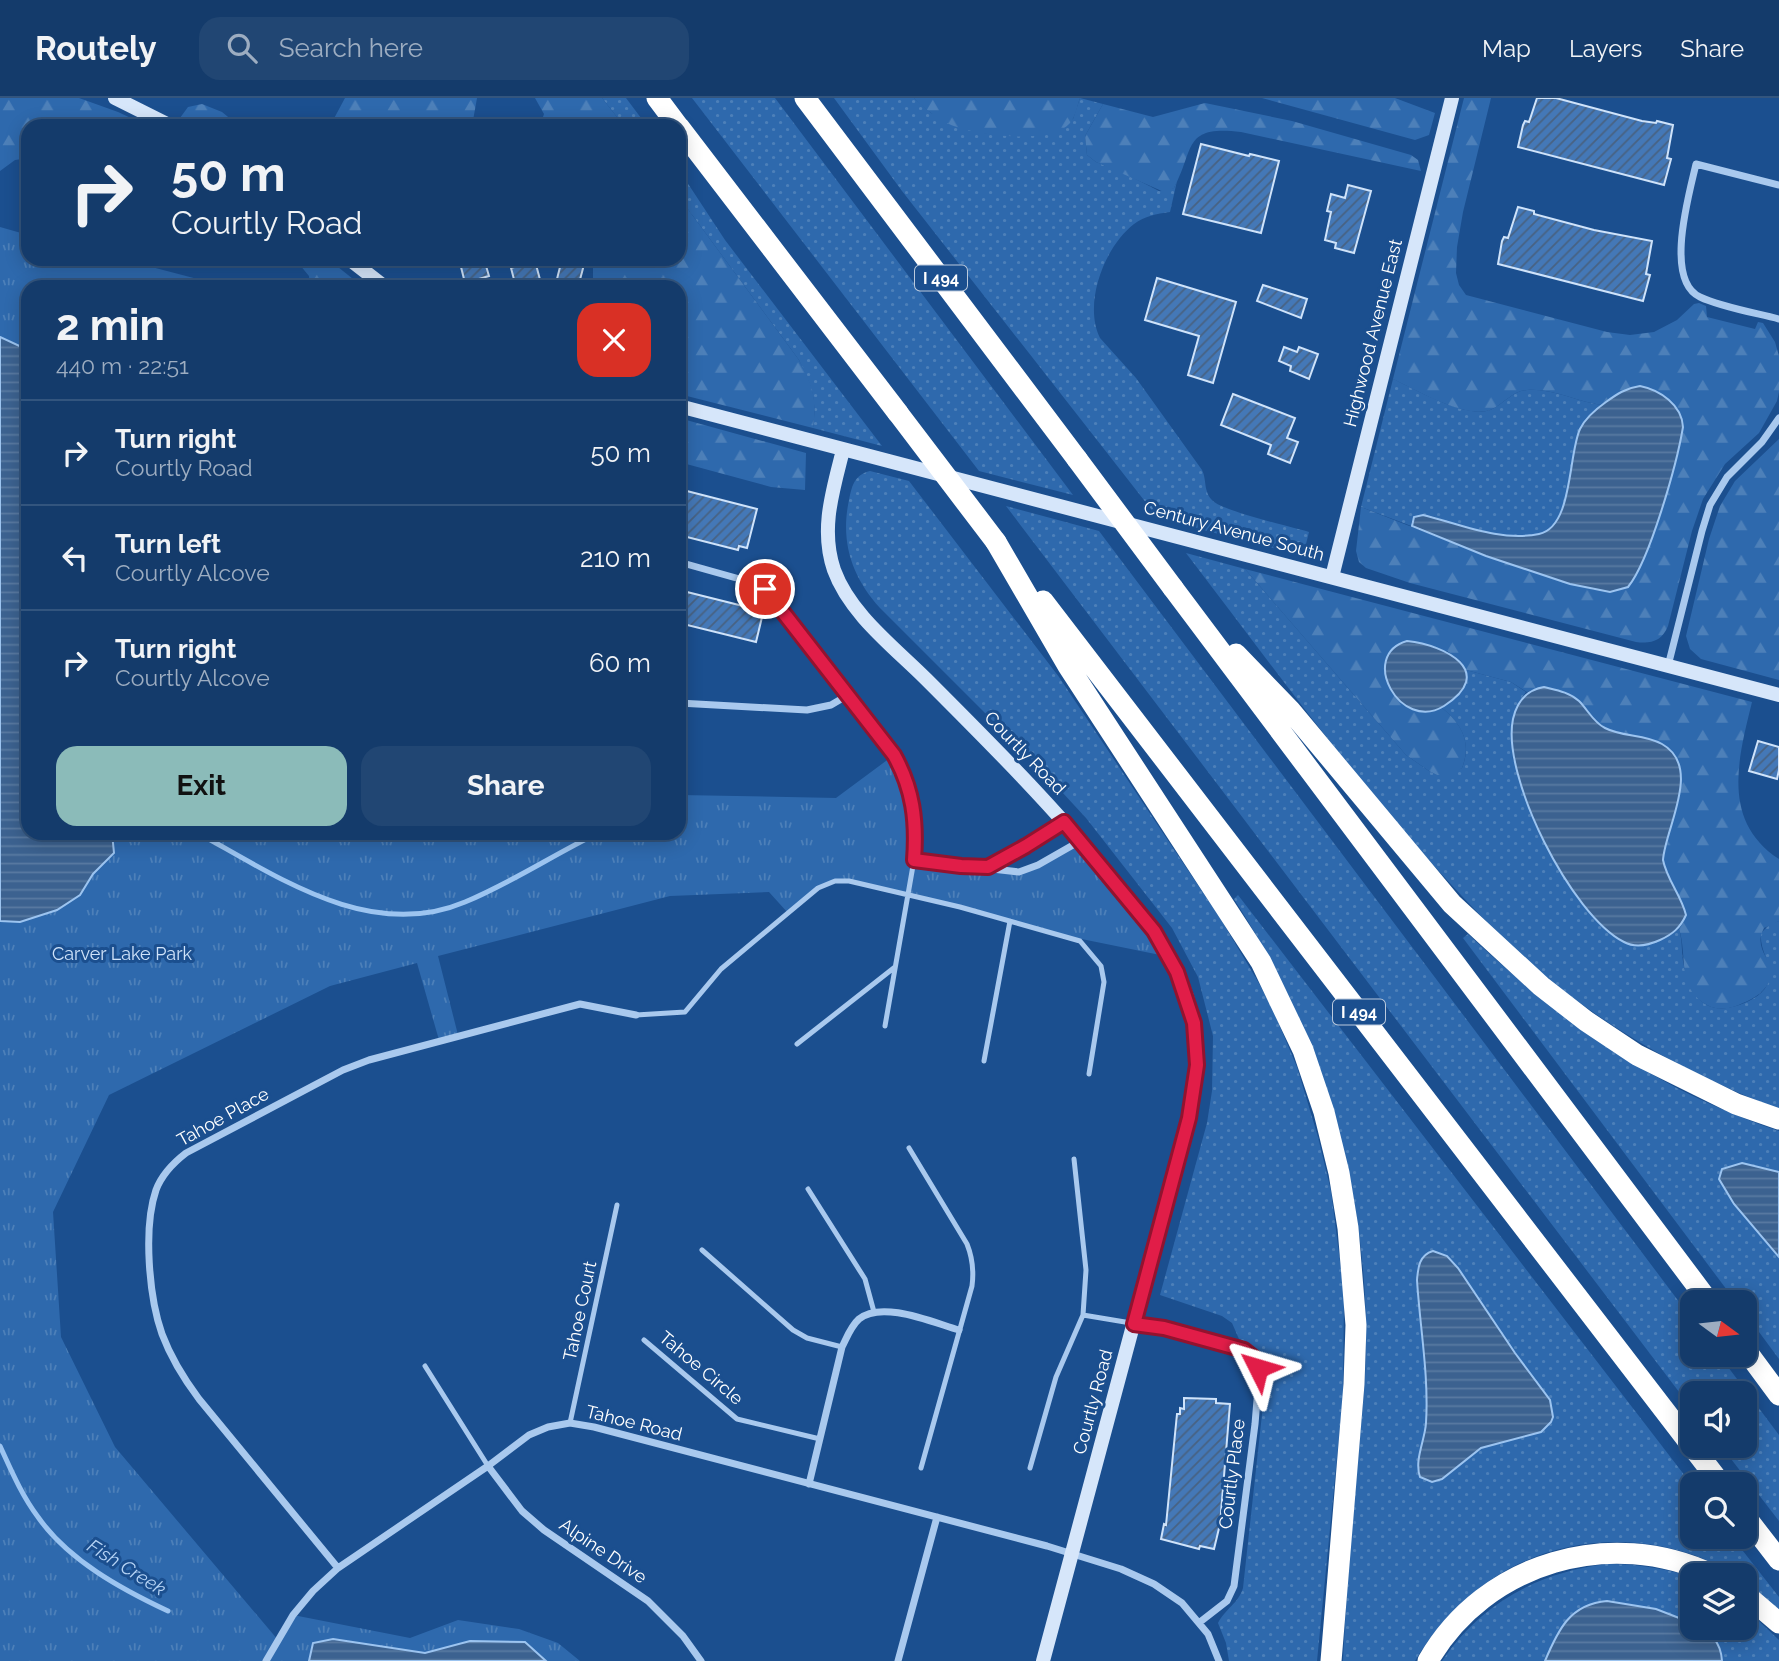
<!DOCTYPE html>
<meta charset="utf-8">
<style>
body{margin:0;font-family:Raleway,sans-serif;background:#214673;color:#f1f3f6;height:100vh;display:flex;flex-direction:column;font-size:26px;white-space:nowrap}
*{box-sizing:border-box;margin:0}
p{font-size:23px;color:#9dadc1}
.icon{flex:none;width:38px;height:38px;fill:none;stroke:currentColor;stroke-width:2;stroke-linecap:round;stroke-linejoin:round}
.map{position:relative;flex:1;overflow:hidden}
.side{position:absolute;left:21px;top:182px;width:665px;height:560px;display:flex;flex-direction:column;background:#143b6b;border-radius:21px;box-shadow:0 4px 18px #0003,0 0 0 2px #33557e}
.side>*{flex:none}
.hud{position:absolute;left:21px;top:21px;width:665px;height:147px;border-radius:21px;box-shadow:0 4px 18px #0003,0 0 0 2px #33557e;background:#143b6b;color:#f1f3f6;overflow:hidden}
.needle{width:46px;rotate:105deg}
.buttons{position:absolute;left:1680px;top:1192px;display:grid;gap:14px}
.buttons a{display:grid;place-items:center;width:77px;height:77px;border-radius:14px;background:#143b6b;box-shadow:0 4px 18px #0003,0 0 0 2px #33557e;font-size:35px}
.pin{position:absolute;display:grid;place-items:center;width:60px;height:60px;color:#fff;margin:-30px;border:4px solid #fff;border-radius:50%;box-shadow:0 2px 7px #0007}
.me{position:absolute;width:77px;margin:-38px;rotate:310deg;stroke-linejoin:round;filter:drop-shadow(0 0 5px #0008)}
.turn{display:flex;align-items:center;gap:24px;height:147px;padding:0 35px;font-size:32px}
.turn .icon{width:91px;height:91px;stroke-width:2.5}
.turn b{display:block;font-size:49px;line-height:60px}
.round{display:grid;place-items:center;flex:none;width:74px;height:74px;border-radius:21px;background:#214673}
.headline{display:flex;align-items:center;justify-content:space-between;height:119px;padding:0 35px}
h1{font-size:42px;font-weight:700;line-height:52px}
.button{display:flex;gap:14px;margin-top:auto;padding:14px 35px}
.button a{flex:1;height:80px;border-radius:21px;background:#8bbbb9;color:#111;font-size:28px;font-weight:700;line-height:80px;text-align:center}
.button a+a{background:#214673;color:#f1f3f6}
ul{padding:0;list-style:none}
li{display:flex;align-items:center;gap:21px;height:105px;padding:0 35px;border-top:2px solid #33557e}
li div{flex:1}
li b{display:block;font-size:26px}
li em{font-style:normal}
header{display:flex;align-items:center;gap:42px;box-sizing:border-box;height:98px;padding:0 35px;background:#143b6b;border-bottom:2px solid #33557e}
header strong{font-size:33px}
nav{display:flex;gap:38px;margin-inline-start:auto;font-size:24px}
.search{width:490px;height:63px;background:#214673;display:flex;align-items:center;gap:18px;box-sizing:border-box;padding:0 24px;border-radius:21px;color:#9dadc1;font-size:26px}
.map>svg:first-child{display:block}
</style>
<header>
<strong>Routely</strong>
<div class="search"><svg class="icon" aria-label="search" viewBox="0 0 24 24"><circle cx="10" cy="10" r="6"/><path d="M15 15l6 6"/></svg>Search here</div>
<nav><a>Map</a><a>Layers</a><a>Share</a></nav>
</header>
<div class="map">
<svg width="1779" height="1563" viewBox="0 0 1779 1563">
<defs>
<pattern id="grass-dots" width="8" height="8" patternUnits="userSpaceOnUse" patternTransform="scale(1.75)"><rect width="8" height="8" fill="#2e69ad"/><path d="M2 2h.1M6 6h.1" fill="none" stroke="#4d80b9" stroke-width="1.8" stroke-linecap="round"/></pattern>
<pattern id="forest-firs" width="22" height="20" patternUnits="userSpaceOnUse" patternTransform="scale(1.75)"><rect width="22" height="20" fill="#2e69ad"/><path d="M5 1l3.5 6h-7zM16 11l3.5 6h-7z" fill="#4d80b9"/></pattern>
<pattern id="park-tufts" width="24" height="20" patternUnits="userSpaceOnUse" patternTransform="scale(1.75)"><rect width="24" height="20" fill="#2e69ad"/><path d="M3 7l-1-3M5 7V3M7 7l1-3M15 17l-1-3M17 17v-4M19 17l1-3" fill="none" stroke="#4d80b9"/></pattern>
<pattern id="water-rules" width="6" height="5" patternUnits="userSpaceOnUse" patternTransform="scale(1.75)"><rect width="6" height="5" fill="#3c6290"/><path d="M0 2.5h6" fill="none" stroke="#597aa1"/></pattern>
<pattern id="building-hatch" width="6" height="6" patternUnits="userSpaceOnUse" patternTransform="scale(1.75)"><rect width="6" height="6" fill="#4478b7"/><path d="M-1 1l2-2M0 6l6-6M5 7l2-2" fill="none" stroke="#486282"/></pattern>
</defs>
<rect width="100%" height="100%" fill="#1b4f8f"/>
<path fill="url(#grass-dots)" d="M602 0H626L647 28H624Z
M692 0H775L1073 397 979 373Z
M834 0H914L931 15 984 35 1020 38 1073 21 1080 0 1103 6 1085 38 1087 57 1096 64 1122 74 1159 93 1174 90 1177 83 1170 114C1156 116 1145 118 1134 126 1104 149 1083 206 1100 240L1136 280 1202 372C1207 382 1203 394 1213 403 1223 413 1292 429 1309 434L1303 458 1158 420 902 93Z
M679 72 725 142 882 348 813 330C817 300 812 289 799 262L679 99Z
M1393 281C1415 291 1466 321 1490 312 1503 307 1512 293 1527 292 1552 290 1578 304 1602 307 1595 312 1588 318 1583 326 1568 351 1572 418 1549 432 1529 444 1480 434 1459 428 1448 425 1434 416 1422 417 1419 417 1416 419 1413 421L1411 425 1414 429 1361 409Z
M870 373 909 383 1059 579 1171 747 1220 820 1260 887 1273 912 1297 969 1318 1039 1331 1093 1344 1195 1343 1298 1317 1563H1229L1226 1545 1218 1525C1225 1511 1238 1506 1243 1490L1267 1271C1263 1255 1255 1247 1239 1241L1232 1225 1222 1218 1160 1197 1207 1025 1212 993 1213 938 1198 879 1172 830 1086 720 1038 668 880 510C852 479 840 444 849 402 852 388 854 377 870 373Z
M1006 408 1099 433 1692 1221V1256L1719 1257 1779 1337V1423L1721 1348H1745V1295H1692V1311Z
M1186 455 1245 471 1406 657 1429 673 1437 677H1445L1462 670C1472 645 1462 626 1441 609 1454 601 1468 589 1466 572L1511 584 1526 594C1510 614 1510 638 1513 662L1672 836 1679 831C1683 844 1681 856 1684 868 1690 896 1704 918 1736 908 1746 905 1762 898 1767 887 1776 870 1759 855 1761 835L1770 826 1779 823V1011C1694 979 1616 936 1545 878 1506 846 1471 808 1436 770 1346 671 1268 562 1186 455Z
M1238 797 1692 1387V1438L1732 1439 1779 1499V1513L1745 1485V1477C1730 1477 1720 1468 1706 1462 1693 1456 1679 1452 1665 1449 1562 1428 1468 1474 1415 1563H1343C1346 1496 1352 1429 1358 1362 1361 1324 1366 1285 1366 1246 1367 1084 1321 936 1234 801Z
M1468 836C1563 925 1654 991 1779 1033V1261L1745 1215V1204H1736L1463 840Z
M1607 1466C1637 1466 1664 1470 1692 1479V1530H1745V1510L1779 1542V1563H1442C1481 1505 1539 1474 1607 1466Z"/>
<path fill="url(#forest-firs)" d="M0 0H79L118 14 148 28H28V60L15 62 0 73Z
M345 0H477L472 28H412L405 23 399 22 381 28H330Z
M535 0H602L624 28H540L544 16Z
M914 0H1080C1077 8 1076 18 1070 25 1050 48 973 37 949 26 936 20 924 10 914 0Z
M1262 0H1395L1435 15 1429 37 1415 42Z
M1464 0H1491L1463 114 1457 149 1456 175 1459 187 1466 197 1607 234 1630 237 1654 234 1677 222 1694 206 1699 205 1706 208 1707 219 1755 231 1758 224 1763 225 1775 244 1779 258V294L1777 303 1759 335 1725 366 1703 401 1692 433 1668 528C1662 543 1651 546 1636 544L1410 485 1366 470 1359 464 1356 453 1361 409 1486 458 1594 492 1638 472 1659 417 1681 339C1685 317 1664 290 1641 289 1626 288 1614 299 1602 307 1578 304 1552 290 1527 292 1512 293 1503 307 1490 312 1465 321 1416 292 1393 281Z
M1205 5 1292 23 1411 57 1418 62 1421 73 1241 34C1182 27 1195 51 1174 90L1164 94 1096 64 1087 57 1085 38 1103 6 1153 19Z
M202 6 222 14 239 28H193L180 20 188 9Z
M679 99 799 262C813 288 817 300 813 330L679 296V189H603L593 182V169L599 161H679Z
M295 161H328L363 189H310L309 178Z
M679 320 806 355 805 392 771 389 679 364Z
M1779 341V582L1701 561 1690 551 1686 538 1709 441 1720 408 1735 383Z
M1245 471 1752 604C1738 661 1721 723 1779 761V823L1764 830C1752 852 1775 861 1770 881 1767 892 1754 901 1743 905 1732 911 1718 913 1707 907 1676 890 1688 858 1679 831L1683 824 1675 791 1666 774 1663 762 1670 733 1671 653 1663 646 1607 631 1592 620 1578 602 1534 591 1527 594 1511 584 1466 572 1461 563 1447 553 1385 564 1387 584 1435 613 1441 609C1462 626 1472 644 1462 670L1451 677H1437L1429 673 1406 657Z"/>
<path fill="url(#park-tufts)" d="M0 129 28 137V161H121L228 189H28V735H679V697L836 700 894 657 911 695 915 762 1019 774 1081 743 1170 859 1067 838 849 783C823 784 808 799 788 815L769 794 670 798 438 858 458 937 439 942 417 865 330 888 109 997 53 1114 61 1239 115 1349 278 1542 293 1517 410 1540 458 1522 519 1531 558 1545 580 1563H0Z"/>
<path fill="url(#water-rules)" stroke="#9cc4f0" stroke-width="2" d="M0 239 28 252V735H112L114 755 93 776 80 797 57 812 20 824 0 823Z
M1640 288C1660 292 1682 307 1683 329 1677 365 1650 462 1628 489L1610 494 1570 486 1486 458 1412 428 1414 419 1423 417C1460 426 1500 444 1539 436 1573 429 1568 357 1580 331 1586 319 1596 311 1606 304 1617 296 1626 290 1640 288Z
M1407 543C1446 547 1497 574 1444 608 1400 635 1358 557 1407 543Z
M1544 589C1556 592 1569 594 1579 603 1588 612 1593 624 1605 630 1622 639 1645 636 1662 646 1703 669 1665 730 1663 762 1667 782 1681 797 1686 817 1680 830 1673 836 1660 842 1649 847 1635 850 1624 844 1571 817 1501 678 1513 621 1517 603 1526 592 1544 589Z
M1742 1065 1779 1074V1159L1734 1106 1719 1081 1722 1071Z
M1433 1153 1447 1158 1458 1170 1515 1255 1550 1302 1553 1319 1551 1324 1541 1334 1481 1350 1442 1381 1432 1384 1420 1379C1414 1362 1425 1342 1426 1325 1429 1278 1420 1230 1417 1182 1418 1170 1419 1157 1433 1153Z
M1607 1503 1656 1511 1692 1525V1530C1711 1530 1721 1546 1722 1563H1545C1558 1532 1570 1506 1607 1503Z
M333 1541 425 1555 470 1543 525 1544 546 1563H309L313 1545Z"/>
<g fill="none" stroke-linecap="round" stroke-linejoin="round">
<path stroke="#9cc4f0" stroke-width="5" d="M198 735C278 779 371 844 465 804 511 785 553 757 598 735
M0 1348C11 1372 22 1398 38 1419 68 1462 121 1491 168 1513"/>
</g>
<path fill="url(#building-hatch)" stroke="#cfe3fa" stroke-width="2" d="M1537 0H1556L1642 23 1656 25 1657 23 1673 27 1667 60 1671 61 1664 87 1518 49 1523 27 1525 23 1529 24Z
M1201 46 1249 58 1250 56 1279 63 1261 135 1183 116Z
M1348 87 1371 93 1354 155 1335 150 1336 145 1325 142 1331 114 1327 113 1331 96 1345 100Z
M1518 109 1534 113V116L1594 132 1652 143 1646 176 1650 177 1643 203 1498 166 1502 143 1504 139 1508 140Z
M459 161H484L489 178 465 185Z
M562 161 585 163 578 189H555Z
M535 163 542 189H516L511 170Z
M1157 180 1236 204 1213 285 1188 277 1199 238 1145 222Z
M1263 187 1307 201 1301 220 1257 203Z
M1284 249 1297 254 1299 249 1318 256 1309 281 1290 273 1291 268 1279 263Z
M1233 296 1295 320 1287 340 1298 344 1290 365 1268 356 1271 347 1221 327Z
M679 391 757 411 747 450 739 448 738 452 679 437Z
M679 492 759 512 757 517 762 519 756 544 679 525Z
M1758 643 1779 649V672L1777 681 1749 673Z
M1184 1300 1216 1301V1305L1230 1306 1220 1426 1214 1451 1200 1448 1199 1451 1161 1441 1164 1426 1166 1427 1177 1316H1180V1310L1184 1311Z"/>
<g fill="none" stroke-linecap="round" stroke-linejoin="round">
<path stroke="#a9c9ee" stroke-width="5" d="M636 917 685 914 721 871 818 790 835 783H849L960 809 1080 843 1101 868 1104 884 1089 976
M885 928 914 762
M797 946 895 869
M984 963 1010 823
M909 1050 967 1146C973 1161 974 1173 972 1188L921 1370
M808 1091 865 1181 874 1214
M702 1152 793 1232 807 1240 842 1249
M1083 1217 1131 1225
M644 1242 737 1321 820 1341
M425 1268 488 1368
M570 1325 617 1107
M1030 1370 1056 1279 1083 1217 1086 1172 1074 1061"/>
<path stroke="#a9c9ee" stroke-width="7" d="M1779 87 1696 66C1689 97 1664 182 1700 199 1721 209 1756 215 1779 221
M679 464 754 485 765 491 774 501 894 657C913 691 917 724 914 762L1019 774 1038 767 1080 743
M1668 568 1702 433 1710 407 1727 379 1762 344 1779 320
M679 605 807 612 831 607 848 597
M989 768 1026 748 1064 724
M1134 1226 1164 1230 1239 1250 1252 1257 1258 1267 1259 1278 1255 1326 1234 1488 1227 1503 1200 1524
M488 1368 522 1413 544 1432 648 1503 683 1538 701 1563
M809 1386 842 1249C847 1239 851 1228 859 1221 882 1202 934 1225 959 1232
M338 1470 199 1301C184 1281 171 1260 162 1236 149 1199 143 1130 156 1092 162 1076 173 1065 186 1055L343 972 369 962 580 906 636 917
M266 1563 293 1517 313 1493 338 1470 488 1368 529 1337 548 1329 570 1325 594 1329 1047 1448 1121 1471 1154 1486 1182 1505 1208 1536 1219 1563
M898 1563 937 1419"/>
<path stroke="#d6e6fa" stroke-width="14" d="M115 0 171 28
M349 161 385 189
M679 308 1779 597
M843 352C833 392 820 431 834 472 850 516 894 549 926 581 991 646 1056 711 1114 783 1143 819 1173 854 1187 899 1200 940 1197 978 1189 1019L1043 1563
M1332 479 1452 0"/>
<path stroke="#fff" stroke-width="21" d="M657 0 678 28
M805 0 1077 361
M679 29 898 315
M996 444 1068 568 1261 864 1303 952 1324 1014 1339 1075 1348 1130 1356 1227 1354 1286 1331 1563
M1173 490 1709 1204
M1043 503 1721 1386
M1236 556 1290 612 1452 806 1541 888 1586 923 1637 957 1736 1006 1779 1021
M1745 1251 1779 1297
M1745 1418 1779 1462
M1745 1496 1779 1525
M1428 1563C1485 1464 1611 1428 1713 1477"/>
<path stroke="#fff" stroke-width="21" d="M898 315 996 444
M1077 361 1173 490"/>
</g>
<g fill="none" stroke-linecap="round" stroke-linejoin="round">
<g stroke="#92132f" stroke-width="18">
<path id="route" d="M765 491 894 657C913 691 917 723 914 762L961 768 988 769 1026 748 1064 724 1154 833 1177 874 1194 925 1197 967 1189 1020 1134 1226 1164 1230 1244 1252 1254 1260 1258 1270"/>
</g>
<use href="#route" stroke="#e11d48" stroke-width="12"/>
</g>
<g text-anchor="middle" stroke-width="6" stroke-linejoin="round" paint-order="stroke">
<g fill="#1b4f8f" stroke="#bbcadd" stroke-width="2">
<rect x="915" y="167.5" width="52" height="25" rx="5"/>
<rect x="1333" y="901.5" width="52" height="25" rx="5"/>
</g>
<g font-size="16" font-weight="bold" fill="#fff">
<text x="941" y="186">I 494</text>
<text x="1359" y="920">I 494</text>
</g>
<g font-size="18" fill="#fff" stroke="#1b4f8f">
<text transform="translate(1373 235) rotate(-76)" y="6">Highwood Avenue East</text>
<text transform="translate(1234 433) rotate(15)" y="6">Century Avenue South</text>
<text transform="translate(1025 655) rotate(46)" y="6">Courtly Road</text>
<text transform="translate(223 1019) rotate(-29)" y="6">Tahoe Place</text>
<text transform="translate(580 1213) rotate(-78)" y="6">Tahoe Court</text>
<text transform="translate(701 1270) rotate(40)" y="6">Tahoe Circle</text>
<text transform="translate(1093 1304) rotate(-75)" y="6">Courtly Road</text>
<text transform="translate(634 1325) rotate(14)" y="6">Tahoe Road</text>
<text transform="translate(1232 1376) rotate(-83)" y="6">Courtly Place</text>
<text transform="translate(603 1453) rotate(34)" y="6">Alpine Drive</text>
</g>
<g font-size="18" fill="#cfe3fa" stroke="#1b4f8f">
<text x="122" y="862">Carver Lake Park</text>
</g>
<g font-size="19" font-style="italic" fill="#b5d3f5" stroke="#1b4f8f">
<text transform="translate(127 1469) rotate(32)" y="7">Fish Creek</text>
</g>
</g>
</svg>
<div class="buttons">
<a><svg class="needle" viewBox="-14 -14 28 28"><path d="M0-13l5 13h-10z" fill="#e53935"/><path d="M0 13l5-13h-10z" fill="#9dadc1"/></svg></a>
<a><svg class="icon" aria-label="sound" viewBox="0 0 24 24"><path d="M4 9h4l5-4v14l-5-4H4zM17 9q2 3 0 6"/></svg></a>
<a><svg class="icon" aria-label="search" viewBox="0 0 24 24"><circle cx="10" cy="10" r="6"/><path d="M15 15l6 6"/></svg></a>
<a><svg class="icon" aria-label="layers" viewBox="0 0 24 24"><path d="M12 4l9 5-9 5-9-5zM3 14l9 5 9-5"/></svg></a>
</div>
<div class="pin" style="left:765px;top:491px;background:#d93025"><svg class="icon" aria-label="arrive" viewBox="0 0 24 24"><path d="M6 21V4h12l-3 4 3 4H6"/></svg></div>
<svg class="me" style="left:1258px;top:1270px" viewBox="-20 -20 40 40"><path d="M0-17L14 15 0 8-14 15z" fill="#e11d48" stroke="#fff" stroke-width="4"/></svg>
<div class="hud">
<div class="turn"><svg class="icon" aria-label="right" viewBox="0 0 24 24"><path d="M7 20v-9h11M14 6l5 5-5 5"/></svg><div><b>50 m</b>Courtly Road</div></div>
</div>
<section class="side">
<div class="headline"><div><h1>2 min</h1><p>440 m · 22:51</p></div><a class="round" style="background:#d93025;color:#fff"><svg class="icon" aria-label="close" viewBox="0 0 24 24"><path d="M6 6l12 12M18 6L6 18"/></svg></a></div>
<ul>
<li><svg class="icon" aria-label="right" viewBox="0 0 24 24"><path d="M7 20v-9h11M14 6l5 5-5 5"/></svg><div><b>Turn right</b><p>Courtly Road</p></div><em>50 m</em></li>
<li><svg class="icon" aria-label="left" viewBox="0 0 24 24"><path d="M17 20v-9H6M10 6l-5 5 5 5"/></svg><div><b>Turn left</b><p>Courtly Alcove</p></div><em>210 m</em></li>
<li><svg class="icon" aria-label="right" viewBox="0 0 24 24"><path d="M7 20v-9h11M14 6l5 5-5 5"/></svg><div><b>Turn right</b><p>Courtly Alcove</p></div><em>60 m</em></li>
</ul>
<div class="button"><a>Exit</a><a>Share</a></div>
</section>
</div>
